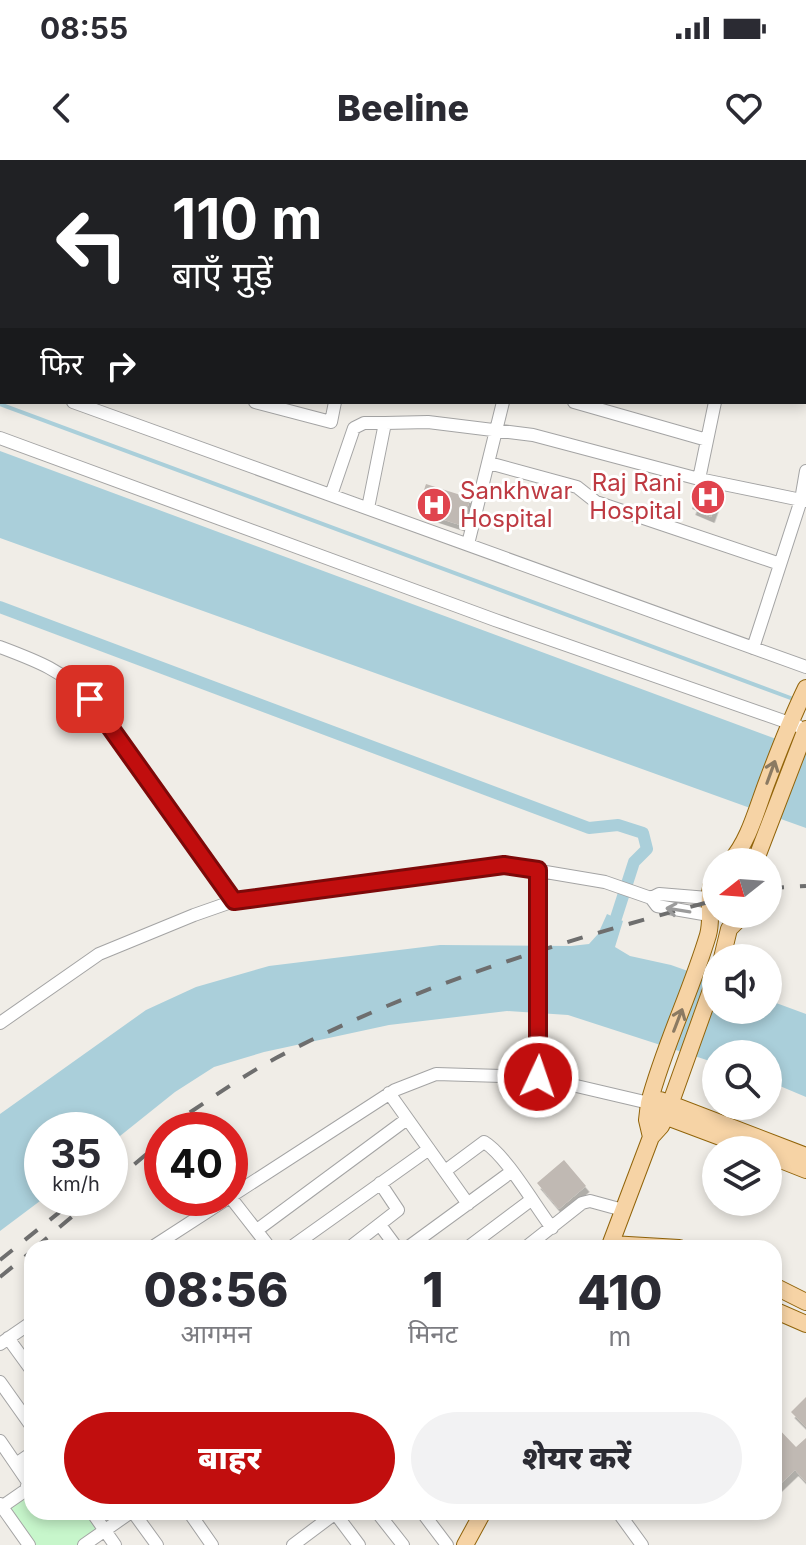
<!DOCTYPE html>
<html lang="hi">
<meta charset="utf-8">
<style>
body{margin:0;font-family:Inter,"Noto Sans Devanagari",sans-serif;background:#f2f2f3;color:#2b2b33;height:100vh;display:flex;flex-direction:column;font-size:30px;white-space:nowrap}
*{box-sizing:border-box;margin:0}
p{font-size:26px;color:#7c7c81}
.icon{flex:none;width:44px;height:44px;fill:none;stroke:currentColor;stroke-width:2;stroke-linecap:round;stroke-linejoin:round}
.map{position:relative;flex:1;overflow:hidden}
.details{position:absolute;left:24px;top:1080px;width:758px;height:280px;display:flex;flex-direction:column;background:#fff;border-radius:24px;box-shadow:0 4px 12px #0003}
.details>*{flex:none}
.hud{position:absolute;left:0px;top:0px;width:806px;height:244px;box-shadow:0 4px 12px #0003;background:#202124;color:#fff;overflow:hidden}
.needle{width:52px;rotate:253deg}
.fabs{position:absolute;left:702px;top:688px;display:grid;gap:16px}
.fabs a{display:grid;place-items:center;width:80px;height:80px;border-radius:50%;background:#fff;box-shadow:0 4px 12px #0003;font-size:40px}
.speed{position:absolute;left:24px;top:952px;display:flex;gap:16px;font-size:40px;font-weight:700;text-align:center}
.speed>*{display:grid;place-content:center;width:104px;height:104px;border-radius:50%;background:#fff;box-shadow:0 4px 12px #0003;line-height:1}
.speed small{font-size:20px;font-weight:400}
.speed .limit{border:12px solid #d22;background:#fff;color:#111}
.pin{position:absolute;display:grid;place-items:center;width:68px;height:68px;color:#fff;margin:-34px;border-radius:16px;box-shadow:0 4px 12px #0006}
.me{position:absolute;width:88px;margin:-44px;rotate:3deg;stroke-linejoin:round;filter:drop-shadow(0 0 6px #0008)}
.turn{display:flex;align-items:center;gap:28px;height:168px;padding:0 40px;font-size:36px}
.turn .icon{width:104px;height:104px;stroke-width:2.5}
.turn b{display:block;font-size:56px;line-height:68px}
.then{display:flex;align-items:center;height:76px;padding:0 40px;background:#0003;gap:16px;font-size:30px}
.eta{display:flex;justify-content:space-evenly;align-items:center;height:136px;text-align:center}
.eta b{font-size:48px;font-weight:800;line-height:56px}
.primary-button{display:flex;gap:16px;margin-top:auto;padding:16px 40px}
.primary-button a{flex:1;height:92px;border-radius:48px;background:#c10e0e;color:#fff;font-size:32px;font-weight:800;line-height:92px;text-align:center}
.primary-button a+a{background:#f2f2f3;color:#2b2b33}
.status{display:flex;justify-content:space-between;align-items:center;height:56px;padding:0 40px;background:#fff;direction:ltr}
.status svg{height:22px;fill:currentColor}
header{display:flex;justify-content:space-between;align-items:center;height:104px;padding:0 40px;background:#fff;font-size:36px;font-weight:800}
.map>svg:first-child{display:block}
</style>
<div class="status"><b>08:55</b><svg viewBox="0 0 49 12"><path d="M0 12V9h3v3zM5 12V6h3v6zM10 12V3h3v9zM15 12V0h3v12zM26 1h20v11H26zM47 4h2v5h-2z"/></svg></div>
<header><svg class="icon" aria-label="back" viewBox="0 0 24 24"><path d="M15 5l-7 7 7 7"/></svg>Beeline<svg class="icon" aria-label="heart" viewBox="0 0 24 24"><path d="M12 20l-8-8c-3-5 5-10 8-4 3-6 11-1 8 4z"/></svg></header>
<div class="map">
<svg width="806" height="1385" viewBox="0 0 806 1385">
<defs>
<filter id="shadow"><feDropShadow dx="3.5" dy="6" stdDeviation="0" flood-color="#0004"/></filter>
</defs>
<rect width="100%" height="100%" fill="#f0ede7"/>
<path fill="#c7f6cb" d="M32 1330V1352H88L101 1370 80 1385H33L7 1349Z"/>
<path fill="#aacfda" d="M0 291 806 590V668L0 378Z
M607 754 623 761 615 787 630 796 671 805 716 821V850H768V840L806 854V937L768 921V894H716V903L568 855 507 851 389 865 264 892 214 907 175 932 110 984V970H42V1038H44L0 1071V954L146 850 196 827 269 806 440 785 571 786 589 784 598 774Z"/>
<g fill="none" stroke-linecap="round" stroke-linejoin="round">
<path stroke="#aacfda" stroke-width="4" d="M0 244 796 540"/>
<path stroke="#aacfda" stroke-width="12" d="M0 447 589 668 618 665 643 673 647 689 634 702 616 758"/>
</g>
<path fill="#c0b9b3" filter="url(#shadow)" d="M426 324 470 338 463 366 417 351Z
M699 328 720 332 711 357 692 349Z
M564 1000 586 1026 559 1049 537 1023Z
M806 1237V1267L791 1252Z
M774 1264 796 1287 806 1278V1322L795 1310 774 1330Z"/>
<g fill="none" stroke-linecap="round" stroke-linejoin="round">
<g stroke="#a4a4a4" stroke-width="14">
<path id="minor" d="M713 0 729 2
M198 2 200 0
M258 2V0
M324 2 325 0
M366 2V0
M450 2V0
M544 2V0
M804 16H806
M0 130 2 131
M0 216 2 217
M804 227H806
M73 242 806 507
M255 242 331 262 335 242
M574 242 707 280
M0 278 495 460 798 566
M489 303 577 327 596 342 780 404
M806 311 801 340 806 341
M699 319 715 242
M331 335 354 268 364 263H385
M368 348 385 263 428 262 533 275 699 319 801 340 753 488
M468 384 503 242
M0 487C37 501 62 510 90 539L234 741
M651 738 657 746 709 755
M0 863 99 794 194 755 234 741 255 736 504 705 605 722 651 738 659 734 708 738
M538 917V710
M389 933 468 1044
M445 1011 484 982C506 995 535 1046 552 1068
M231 1038 270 1088
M380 1065 397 1088
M257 1070 407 959
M151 1088 395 930 436 914 538 917 649 943
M290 1088 429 989
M349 1088 398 1050 380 1023
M407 1088 511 1012
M467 1088 531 1040
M525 1088 582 1043 590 1041 623 1050
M8 1178 32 1211
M0 1184 32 1162
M0 1222 32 1267
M0 1281 28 1322 26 1330 0 1348
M16 1304 32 1293
M0 1344 29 1385
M92 1352 115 1385
M133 1352 157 1385
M189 1352 212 1385
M377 1352 403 1385
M422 1352 447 1385
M618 1352 642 1385
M335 1353 359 1385
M84 1385 131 1352
M293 1385 337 1352"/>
</g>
<g stroke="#91640a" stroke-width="18">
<path id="major" d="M730 702C749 681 757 648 767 622 779 590 791 559 806 528
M755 702 806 569
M722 798 729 769 744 754
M660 940 806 996
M659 954 755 990
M651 977 647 960 649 943C664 886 691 832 708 775 714 754 704 735 716 715
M768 995 806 1010
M611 1084 679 1088
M609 1088 651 977 661 966 666 956 716 816
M774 1126 806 1142
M774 1150 806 1164
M465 1385 483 1352"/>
</g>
<use href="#minor" stroke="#fff" stroke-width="12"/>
<use href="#major" stroke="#f6d3a5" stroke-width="16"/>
<path stroke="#6e6e6e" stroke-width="4" stroke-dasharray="16 16" stroke-linecap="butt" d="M768 728 806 726
M163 970C201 946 237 919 276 898 414 825 566 780 716 740
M110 1025 162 981
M35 1088 94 1038
M0 1100 77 1038
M0 1117 32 1091"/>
</g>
<defs><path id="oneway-shaft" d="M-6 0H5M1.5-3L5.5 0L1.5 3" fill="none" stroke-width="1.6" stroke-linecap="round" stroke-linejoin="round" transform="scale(2)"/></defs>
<g stroke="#8b7a62">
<use href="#oneway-shaft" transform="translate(771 612) rotate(-70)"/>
<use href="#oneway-shaft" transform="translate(678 860) rotate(-69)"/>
</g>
<use stroke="#9b9b9b" href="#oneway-shaft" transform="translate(678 750) rotate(-171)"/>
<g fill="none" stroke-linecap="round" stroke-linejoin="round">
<g stroke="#7d0909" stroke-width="20">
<path id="route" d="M90 539 234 741 504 705 538 710V917"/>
</g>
<use href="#route" stroke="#c10e0e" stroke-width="14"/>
</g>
<defs>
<g id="hospital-disc" transform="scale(1.8)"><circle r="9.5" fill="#e0444e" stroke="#fff"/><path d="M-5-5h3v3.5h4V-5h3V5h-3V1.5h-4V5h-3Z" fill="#fff"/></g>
</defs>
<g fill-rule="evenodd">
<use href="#hospital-disc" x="708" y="337"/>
<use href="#hospital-disc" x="434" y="345"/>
</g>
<g text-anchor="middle" stroke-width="6" stroke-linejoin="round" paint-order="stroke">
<g font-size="24" fill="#be3a42" stroke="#fff" text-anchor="end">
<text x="682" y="331">Raj Rani<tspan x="682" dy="28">Hospital</tspan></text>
<text x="460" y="339" text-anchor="start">Sankhwar<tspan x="460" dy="28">Hospital</tspan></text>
</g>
</g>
</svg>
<div class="fabs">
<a><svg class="needle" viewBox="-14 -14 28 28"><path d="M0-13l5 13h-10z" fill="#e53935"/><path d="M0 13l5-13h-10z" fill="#7c7c81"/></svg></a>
<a><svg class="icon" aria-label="sound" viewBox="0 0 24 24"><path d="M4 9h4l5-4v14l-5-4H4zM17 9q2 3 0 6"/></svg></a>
<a><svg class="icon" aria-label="search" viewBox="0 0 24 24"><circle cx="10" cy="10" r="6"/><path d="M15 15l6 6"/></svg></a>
<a><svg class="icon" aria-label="layers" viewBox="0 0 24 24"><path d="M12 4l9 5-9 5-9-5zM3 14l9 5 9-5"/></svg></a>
</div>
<div class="speed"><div>35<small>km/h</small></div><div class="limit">40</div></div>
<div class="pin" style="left:90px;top:539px;background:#d93025"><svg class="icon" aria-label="arrive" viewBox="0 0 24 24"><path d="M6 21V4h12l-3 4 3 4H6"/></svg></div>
<svg class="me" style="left:538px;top:917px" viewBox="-20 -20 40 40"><circle r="17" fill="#c10e0e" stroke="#fff" stroke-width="3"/><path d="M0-11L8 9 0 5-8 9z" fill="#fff"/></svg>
<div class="hud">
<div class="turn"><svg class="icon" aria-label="left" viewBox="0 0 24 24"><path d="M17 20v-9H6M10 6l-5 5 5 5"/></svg><div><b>110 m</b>बाएँ मुड़ें</div></div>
<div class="then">फिर<svg class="icon" aria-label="right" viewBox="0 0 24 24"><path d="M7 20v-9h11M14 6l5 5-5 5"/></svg></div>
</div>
<section class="details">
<div class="eta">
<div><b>08:56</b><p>आगमन</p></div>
<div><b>1</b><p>मिनट</p></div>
<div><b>410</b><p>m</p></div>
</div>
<div class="primary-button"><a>बाहर</a><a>शेयर करें</a></div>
</section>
</div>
